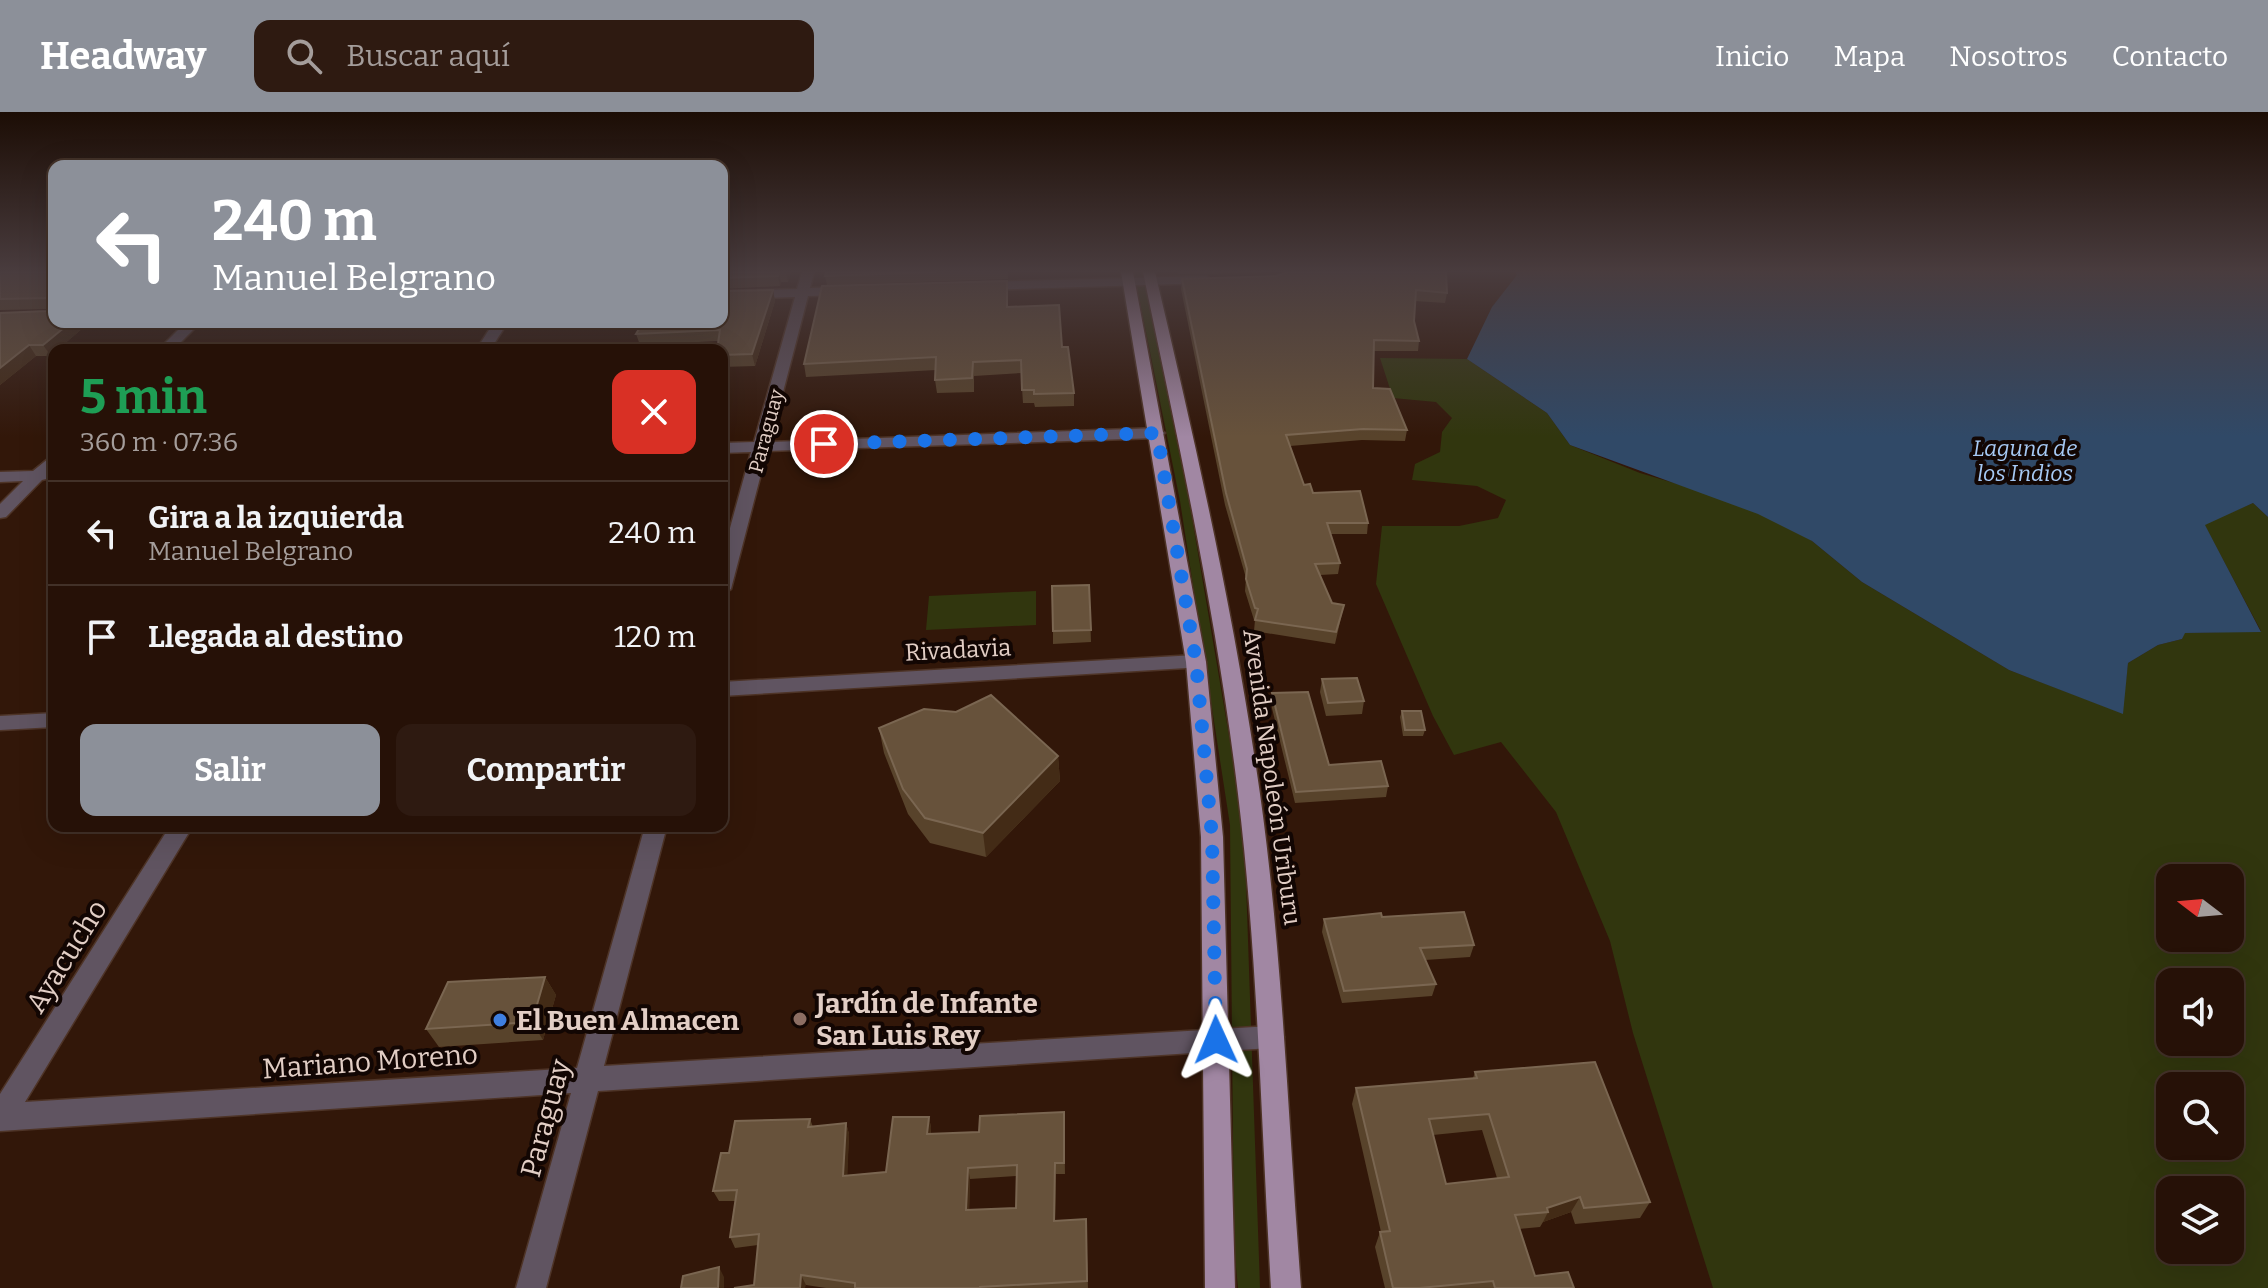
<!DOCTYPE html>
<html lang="es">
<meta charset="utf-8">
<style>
body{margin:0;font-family:Bitter,serif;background:#2e1a11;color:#f1f3f6;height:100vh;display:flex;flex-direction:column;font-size:30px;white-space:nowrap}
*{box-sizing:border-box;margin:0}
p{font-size:26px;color:#a49d9b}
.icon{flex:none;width:44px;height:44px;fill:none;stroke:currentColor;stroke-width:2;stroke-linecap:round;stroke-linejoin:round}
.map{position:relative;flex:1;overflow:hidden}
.drawer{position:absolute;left:48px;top:232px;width:680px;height:488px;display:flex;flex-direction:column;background:#261107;border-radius:16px;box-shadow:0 8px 32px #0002,0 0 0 2px #423128}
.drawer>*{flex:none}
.top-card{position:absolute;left:48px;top:48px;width:680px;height:168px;border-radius:16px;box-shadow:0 8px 32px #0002,0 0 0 2px #423128;background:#8c9099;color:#fff;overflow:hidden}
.needle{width:52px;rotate:286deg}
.tools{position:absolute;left:2156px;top:752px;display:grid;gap:16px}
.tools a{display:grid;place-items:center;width:88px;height:88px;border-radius:16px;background:#261107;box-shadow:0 8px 32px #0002,0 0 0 2px #423128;font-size:40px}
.pin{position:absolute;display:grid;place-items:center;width:68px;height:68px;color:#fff;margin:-34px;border:4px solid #fff;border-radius:50%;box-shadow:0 2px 8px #0007}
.me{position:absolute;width:88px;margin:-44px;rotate:359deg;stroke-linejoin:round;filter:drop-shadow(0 0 6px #0008)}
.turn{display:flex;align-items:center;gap:28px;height:168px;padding:0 32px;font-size:36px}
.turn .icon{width:104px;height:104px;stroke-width:2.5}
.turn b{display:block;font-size:56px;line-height:68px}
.round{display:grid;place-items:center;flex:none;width:84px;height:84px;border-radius:16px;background:#2e1a11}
.overview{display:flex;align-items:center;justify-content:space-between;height:136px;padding:0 32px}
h1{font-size:48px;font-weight:700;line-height:60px;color:#1e9e55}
.button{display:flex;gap:16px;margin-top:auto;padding:16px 32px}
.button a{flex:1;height:92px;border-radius:16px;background:#8c9099;color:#fff;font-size:32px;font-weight:700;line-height:92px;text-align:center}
.button a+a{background:#2e1a11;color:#f1f3f6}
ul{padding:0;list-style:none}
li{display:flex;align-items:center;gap:24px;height:104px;padding:0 32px;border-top:2px solid #423128}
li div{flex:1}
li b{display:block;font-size:30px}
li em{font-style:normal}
header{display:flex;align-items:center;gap:48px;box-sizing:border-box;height:112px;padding:0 40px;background:#8c9099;color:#fff}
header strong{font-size:38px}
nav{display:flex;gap:44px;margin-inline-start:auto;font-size:28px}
.search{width:560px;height:72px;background:#2e1a11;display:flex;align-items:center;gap:20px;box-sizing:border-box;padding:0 28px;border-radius:16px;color:#a49d9b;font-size:30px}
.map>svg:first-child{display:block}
</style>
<header>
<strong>Headway</strong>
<div class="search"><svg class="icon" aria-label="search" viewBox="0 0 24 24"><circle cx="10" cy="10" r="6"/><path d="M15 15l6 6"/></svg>Buscar aquí</div>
<nav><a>Inicio</a><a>Mapa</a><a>Nosotros</a><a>Contacto</a></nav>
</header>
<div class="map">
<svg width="2268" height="1176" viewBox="0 0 2268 1176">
<rect width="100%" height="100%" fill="#321709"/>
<path fill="#31360e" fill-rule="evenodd" d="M1134 160H1142L1189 388 1244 712 1260 1176H1238L1234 1135 1230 713 1180 389Z
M1380 246 1467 247 1547 301 1570 333 1640 361 1766 398 1812 429 1862 470 2009 558 2122 601 2128 551 2158 533 2182 527 2184 521 2261 519 2204 412 2253 391 2268 405V1176H1713L1633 921 1610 829 1556 700 1501 630 1454 643 1433 604 1376 472 1382 414H1459L1498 406 1506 388 1477 374 1412 368 1415 352 1440 340 1442 320 1452 306 1436 290 1393 286ZM2170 766H2230V826H2170ZM2170 870H2230V930H2170ZM2170 974H2230V1034H2170ZM2170 1078H2230V1138H2170Z
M1036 479V513L926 518 929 484Z"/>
<path fill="#304967" d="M1515 160H2268V405L2253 391 2205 413 2261 520 2185 521 2182 527 2158 533 2128 551 2123 602 2009 558 1862 470 1812 429 1758 402 1570 333 1547 301 1467 247 1492 195 1517 163Z"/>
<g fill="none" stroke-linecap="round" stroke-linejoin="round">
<g stroke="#4e3427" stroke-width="3">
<path id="minor" d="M802 160H814L810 176 846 175 853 179 846 183 808 184 770 330 1157 316 1165 321 1157 326 767 339 731 477 722 483V445L751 340 722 341V331L754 330 795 185 722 187V179L797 177Z
M1206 164 1212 168 1211 171 982 178 975 174 982 170Z
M186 210H201L173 238H158Z
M494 210H508L490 238H476Z
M54 342 50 366 42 368 6 405 0 406V392L23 369 0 370V360L33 359Z
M1196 543 1203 545 1206 550 1203 555 722 584V570Z
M54 601V615L0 618V604Z
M170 714H193L25 990 577 956 645 714H667L604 954 1271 914 1280 917 1284 925 1280 933 1271 936 598 979 546 1176H516L571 981 0 1019V982Z"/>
</g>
<g stroke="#4e3427" stroke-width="3">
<path id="major" d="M1121 160H1133L1206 550 1223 725 1235 1176H1205L1201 725 1186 550Z
M1143 160H1155C1196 333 1235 506 1260 682 1283 845 1288 1011 1301 1176H1271C1261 1011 1258 846 1238 682 1217 506 1179 333 1143 160Z"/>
</g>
<use href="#minor" fill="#605461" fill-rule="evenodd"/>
<use href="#major" fill="#a187a3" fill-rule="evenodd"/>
</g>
<path fill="#58432b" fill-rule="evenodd" d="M0 160H54V210H90L57 238H54V241L51 244H36L0 273V201L47 199 48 197 0 198Z
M722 160H791L788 170H781L780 174 722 177Z
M826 160H1008V167L827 173 825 164Z
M1178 160H1444L1447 181 1445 191 1415 189 1414 209 1419 229 1418 239H1374L1373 276 1407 318 1405 329 1362 328 1290 334 1304 373 1313 381 1368 411 1367 422H1330L1340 451 1338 462 1320 463 1332 491 1344 493 1335 532 1254 519 1255 508H1254L1245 479 1246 466 1225 393 1181 177 1182 167 1276 164 1288 160 1178 162Z
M1007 169 1008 195 1062 235 1074 281V294L1035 295 1034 291H1023L1021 261 974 264V280L937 281 935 268 936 258 806 265 804 252Z
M773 178 775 189 755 254 722 255V238L718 229 640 233 636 222Z
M1089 473 1091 530 1053 532V519Z
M1322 567 1364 589 1362 602 1326 604 1320 580Z
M1272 581 1329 653 1388 674 1386 685 1295 691 1271 592Z
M1402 599 1425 618 1423 624H1403L1400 605Z
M879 616 1058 644 1060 669 986 745 930 731 908 702 884 641Z
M1382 805 1474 833 1470 845 1425 848 1436 872 1432 884 1342 891 1322 820 1324 807Z
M545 865 556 883 543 928 439 935 426 917Z
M1475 960 1650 1090 1640 1106 1575 1112 1571 1100 1543 1110 1540 1115 1519 1117 1535 1164 1574 1176H1385L1375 1135 1380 1120H1381L1352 992 1356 976 1473 966ZM1482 1018 1497 1066 1446 1072 1433 1023Z
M1064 1000 1065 1062H1056L1055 1109 1086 1107 1088 1176H826L806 1173H754L758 1133 735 1136 730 1125 735 1089H719L713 1079 729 1041 810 1007 813 1015 846 1011 849 1022 847 1063 886 1060 929 1005 931 1016V1022L979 1020ZM1016 1064V1096L969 1098 970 1067Z"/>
<path fill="#432b16" d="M779 160 781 170 780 174 778 164Z
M786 160H791L788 170Z
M773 178 775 189 755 254 752 242Z
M71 210H90L57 238H54V241L51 244 43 233Z
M29 233 36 244 0 273V256Z
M1058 644 1060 669 986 745 983 721Z
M545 865 556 883 543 928 532 910Z
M929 1005 931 1016 930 1033 927 1022Z
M846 1011 849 1022 847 1075 843 1064Z
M1055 1051 1056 1062 1055 1119 1054 1109Z
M968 1056 970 1067 969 1109 966 1098Z
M1580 1085 1571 1100 1543 1110 1548 1100 1547 1096Z
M719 1155 724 1165V1176H718Z
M801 1163 806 1173 805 1176H800Z"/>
<path fill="#67523b" stroke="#7a6651" stroke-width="2" fill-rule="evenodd" d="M0 160H54V210H71L43 233H29L0 256V201L47 199 49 186 0 187Z
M722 160H779L778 164 722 166Z
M826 160H936L825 164Z
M1288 160H1446L1447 181 1416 178 1414 209 1419 229 1374 228 1373 276 1390 277 1407 318 1363 317 1286 323 1304 373 1310 372 1313 381 1360 379 1368 411H1327L1340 451 1315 452 1332 491 1344 493 1336 520 1255 508 1258 497 1255 496 1246 467 1247 457 1226 381 1182 167 1276 164Z
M1007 169V195L1059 193 1062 235H1068L1074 281 1034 282V278H1022L1021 248 973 250 972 266 935 268 936 245 804 252 822 174Z
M773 178 752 242 722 243V238H717L720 218 636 222 643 210H722V179Z
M1089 473 1091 518 1053 519 1052 474Z
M1357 566 1364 589 1328 591 1322 567Z
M1308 580 1329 653 1381 649 1388 674 1296 680 1272 581Z
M991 583 1058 644 983 721 925 706 903 677 879 616 924 597 956 600Z
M1402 599H1421L1425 618H1405Z
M1464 800 1474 833 1420 836 1436 872 1344 879 1324 807 1381 801 1382 805Z
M545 865 532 910 426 917 448 870Z
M1595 950 1650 1090 1584 1096 1580 1085 1547 1096 1548 1100 1515 1103 1535 1164 1568 1160 1574 1176H1495L1493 1169 1419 1176H1393L1380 1120 1390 1119 1356 976 1477 966 1475 960ZM1489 1002 1509 1065 1446 1072 1429 1007Z
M1064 1000V1051H1055L1054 1109 1086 1107 1087 1169 980 1175V1176H855V1171L801 1163 800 1176H734L754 1173 759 1122 730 1125 737 1078 713 1079 721 1041H729L735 1009 810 1007 808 1015 846 1011 843 1064 886 1060 893 1005H929L927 1022 979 1020 980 1004ZM1017 1053 1016 1096 966 1098 968 1056Z
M719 1155 718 1176H681L683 1164Z"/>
<linearGradient id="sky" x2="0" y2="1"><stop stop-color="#1c0d05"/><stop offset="0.49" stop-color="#493c3e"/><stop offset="1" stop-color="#493c3e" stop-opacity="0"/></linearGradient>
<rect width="2268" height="325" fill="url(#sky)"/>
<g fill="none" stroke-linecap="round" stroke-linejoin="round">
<path stroke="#1a73e8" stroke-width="14" stroke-dasharray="0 25.2" d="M824 332 1157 321 1196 550 1212 725 1216 928"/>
</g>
<circle fill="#8d6e63" stroke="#120603" stroke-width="3" cx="800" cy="907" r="8"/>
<circle fill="#3f7fe0" stroke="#120603" stroke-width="3" cx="500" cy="908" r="8"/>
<g text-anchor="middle" stroke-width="8" stroke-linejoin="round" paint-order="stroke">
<g font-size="20" fill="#e2cec5" stroke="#120603">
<text transform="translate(766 319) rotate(-75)" y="7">Paraguay</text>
</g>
<g font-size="22" font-style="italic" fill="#a6c9f4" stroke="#120603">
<text x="2025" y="344">Laguna de<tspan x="2025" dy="25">los Indios</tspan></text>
</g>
<g font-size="24" fill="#e2cec5" stroke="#120603">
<text transform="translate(958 538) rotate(-3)" y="8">Rivadavia</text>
<text transform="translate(1272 665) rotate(82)" y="8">Avenida Napoleón Uriburu</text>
</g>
<g font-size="28" fill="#e2cec5" stroke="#120603">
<text transform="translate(66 844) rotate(-58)" y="10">Ayacucho</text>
<text transform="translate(370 949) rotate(-4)" y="10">Mariano Moreno</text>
<text transform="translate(545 1006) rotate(-75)" y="10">Paraguay</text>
</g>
<g font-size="28" font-weight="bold" fill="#e2cec5" stroke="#120603" text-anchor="start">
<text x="816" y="901">Jardín de Infante<tspan x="816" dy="32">San Luis Rey</tspan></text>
<text x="516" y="918">El Buen Almacen</text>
</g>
</g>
</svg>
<div class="tools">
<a><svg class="needle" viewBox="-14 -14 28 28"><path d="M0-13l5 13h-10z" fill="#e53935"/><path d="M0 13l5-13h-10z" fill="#a49d9b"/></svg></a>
<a><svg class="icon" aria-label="sound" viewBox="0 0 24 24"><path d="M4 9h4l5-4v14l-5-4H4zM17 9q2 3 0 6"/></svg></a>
<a><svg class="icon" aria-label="search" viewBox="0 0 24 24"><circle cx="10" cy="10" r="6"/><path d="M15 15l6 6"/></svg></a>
<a><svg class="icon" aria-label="layers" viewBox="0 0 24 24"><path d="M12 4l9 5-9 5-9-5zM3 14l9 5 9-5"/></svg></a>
</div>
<div class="pin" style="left:824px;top:332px;background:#d93025"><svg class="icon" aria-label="arrive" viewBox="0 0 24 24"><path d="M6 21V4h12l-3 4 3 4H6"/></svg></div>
<svg class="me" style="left:1216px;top:928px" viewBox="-20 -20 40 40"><path d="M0-17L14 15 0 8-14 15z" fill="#1a73e8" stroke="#fff" stroke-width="4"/></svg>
<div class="top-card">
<div class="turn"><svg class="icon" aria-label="left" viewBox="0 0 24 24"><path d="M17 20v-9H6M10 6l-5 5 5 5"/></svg><div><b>240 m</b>Manuel Belgrano</div></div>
</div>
<section class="drawer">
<div class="overview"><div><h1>5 min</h1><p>360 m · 07:36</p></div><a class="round" style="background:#d93025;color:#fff"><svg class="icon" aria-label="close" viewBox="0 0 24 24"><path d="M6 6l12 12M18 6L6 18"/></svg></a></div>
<ul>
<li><svg class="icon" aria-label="left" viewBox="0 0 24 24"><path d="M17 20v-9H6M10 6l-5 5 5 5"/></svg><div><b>Gira a la izquierda</b><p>Manuel Belgrano</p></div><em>240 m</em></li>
<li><svg class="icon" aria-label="arrive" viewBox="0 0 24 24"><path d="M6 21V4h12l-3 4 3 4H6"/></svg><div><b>Llegada al destino</b></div><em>120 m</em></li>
</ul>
<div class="button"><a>Salir</a><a>Compartir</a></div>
</section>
</div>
